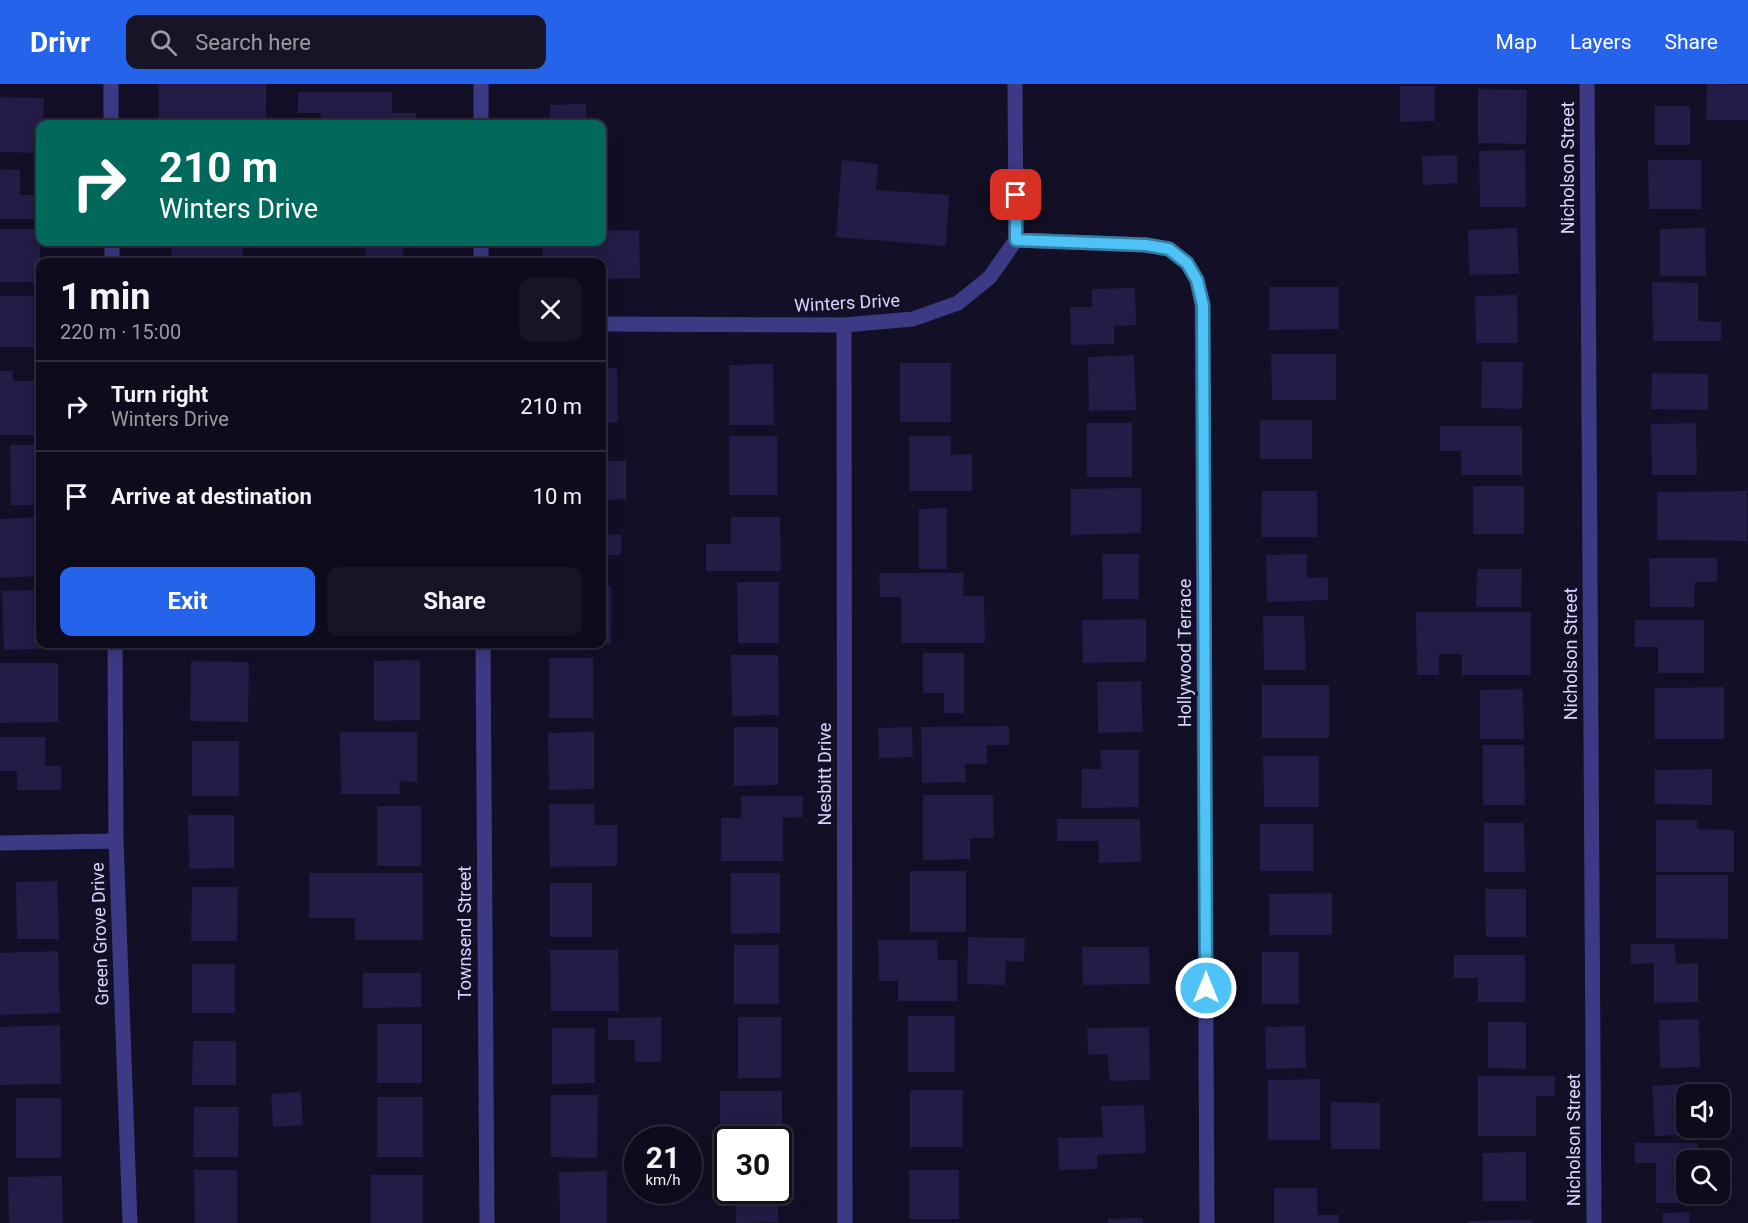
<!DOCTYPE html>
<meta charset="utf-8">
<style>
body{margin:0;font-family:Roboto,sans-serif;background:#171425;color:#f1f3f6;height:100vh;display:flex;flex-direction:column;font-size:22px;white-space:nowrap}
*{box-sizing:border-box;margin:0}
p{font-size:20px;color:#9b9ba3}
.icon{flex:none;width:33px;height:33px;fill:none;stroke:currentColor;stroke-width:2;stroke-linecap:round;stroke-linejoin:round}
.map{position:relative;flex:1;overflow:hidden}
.side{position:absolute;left:36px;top:174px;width:570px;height:390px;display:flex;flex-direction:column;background:#0e0b1c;border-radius:12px;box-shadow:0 3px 15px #0003,0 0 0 2px #2e2b3b}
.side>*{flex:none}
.hud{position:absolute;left:36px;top:36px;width:570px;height:126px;border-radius:12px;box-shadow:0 3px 15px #0003,0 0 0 2px #2e2b3b;background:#00695c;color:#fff;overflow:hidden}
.controls{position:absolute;left:1676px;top:1000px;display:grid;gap:12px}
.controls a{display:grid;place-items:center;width:54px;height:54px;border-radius:12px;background:#0e0b1c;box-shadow:0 3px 15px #0003,0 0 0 2px #2e2b3b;font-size:30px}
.speed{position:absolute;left:624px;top:1042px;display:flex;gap:12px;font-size:30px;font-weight:700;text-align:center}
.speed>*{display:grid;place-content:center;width:78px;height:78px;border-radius:50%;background:#0e0b1c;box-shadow:0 3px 15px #0003,0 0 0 2px #2e2b3b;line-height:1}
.speed small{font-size:15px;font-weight:400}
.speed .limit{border:3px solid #111;border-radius:9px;background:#fff;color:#111}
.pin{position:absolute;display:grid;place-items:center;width:51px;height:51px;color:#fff;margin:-26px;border-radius:12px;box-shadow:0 3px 9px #0006}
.me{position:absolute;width:66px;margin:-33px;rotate:0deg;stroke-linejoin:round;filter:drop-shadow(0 0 4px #0008)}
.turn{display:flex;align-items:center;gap:21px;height:126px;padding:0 24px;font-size:27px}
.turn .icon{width:78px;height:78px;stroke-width:2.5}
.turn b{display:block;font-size:42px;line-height:51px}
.round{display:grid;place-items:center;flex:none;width:63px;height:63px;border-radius:12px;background:#171425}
.overview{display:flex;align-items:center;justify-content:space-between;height:102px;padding:0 24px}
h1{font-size:36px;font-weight:700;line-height:45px}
.action{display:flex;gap:12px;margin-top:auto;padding:12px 24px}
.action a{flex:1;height:69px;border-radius:12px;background:#2563eb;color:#fff;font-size:24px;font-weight:700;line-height:69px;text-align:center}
.action a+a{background:#171425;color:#f1f3f6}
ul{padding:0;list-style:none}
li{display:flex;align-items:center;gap:18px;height:90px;padding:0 24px;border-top:2px solid #2e2b3b}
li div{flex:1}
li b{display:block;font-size:22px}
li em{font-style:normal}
header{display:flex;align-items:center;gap:36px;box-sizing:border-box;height:84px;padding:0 30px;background:#2563eb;color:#fff}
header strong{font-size:28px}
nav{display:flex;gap:33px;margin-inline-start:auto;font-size:21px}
.search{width:420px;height:54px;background:#171425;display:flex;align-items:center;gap:15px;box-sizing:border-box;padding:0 21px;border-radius:12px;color:#9b9ba3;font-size:22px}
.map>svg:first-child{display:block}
</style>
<header>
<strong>Drivr</strong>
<div class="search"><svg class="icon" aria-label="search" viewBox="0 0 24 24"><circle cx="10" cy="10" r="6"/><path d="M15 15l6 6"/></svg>Search here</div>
<nav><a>Map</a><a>Layers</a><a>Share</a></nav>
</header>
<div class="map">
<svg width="1748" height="1139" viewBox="0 0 1748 1139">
<rect width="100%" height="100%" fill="#130f26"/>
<path fill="#241b47" d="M159 0H266V38L202 36V40H159Z
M1707 0 1748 1V36H1706Z
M1400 2H1435V37L1400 38Z
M1478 5 1527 6 1526 60 1478 59Z
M298 8H392V29H416V40H321V29H298Z
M0 13 44 14 43 40H40V69L0 68Z
M586 20V40H550V21Z
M1655 22H1690V61H1655Z
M1525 66 1526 123H1480L1479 67Z
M1457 71 1458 99 1423 101 1422 72Z
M842 76 878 80 876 106 949 111 946 162 836 153Z
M1648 76H1701V125H1649Z
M0 85 20 86V111H40V135H0Z
M1517 144 1519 190 1469 191 1468 146Z
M1705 144 1706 192H1660V145Z
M0 145H40V198H0Z
M639 146 640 194 602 195V178H543L542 158H602V147Z
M171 158H243V178H172Z
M366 158H404L403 178H365Z
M1652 198 1698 199V237L1721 238V257H1653Z
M1269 203H1339V245L1269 246Z
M1135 204 1136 241 1114 242V260L1071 261 1070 223H1092V205Z
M1517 211 1518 259H1476L1475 212Z
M0 212H40V263H0Z
M1271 270H1336V316H1272Z
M1134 271 1136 326 1089 327 1088 273Z
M1482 278H1523L1522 325 1481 324Z
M900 279H951V338H900Z
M773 280 774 341H729V281Z
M602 284H617L618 338 602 339Z
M0 287H13V297H40V351H0Z
M1652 289 1708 290V326L1651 325Z
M1260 336H1312V375H1260Z
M1087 339H1132V393H1087Z
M1696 339 1697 391H1652L1651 340Z
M1440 342H1522V391H1461V367H1440Z
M729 352H777V411H729Z
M909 352H951V371L972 370V407H909Z
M10 361H40V421H11Z
M602 377H626V415L602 416Z
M1473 402H1524V450H1473Z
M1141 404V449L1071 451V405Z
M1262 407H1317V453H1261Z
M1747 407V457L1657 456V408Z
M947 424V485H919V425Z
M40 433V492L0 494V435Z
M602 433H605V450L621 451V471H602Z
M731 433H780L781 487H706V460H731Z
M1102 470H1139V515H1103Z
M1307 470V494L1328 493V516L1267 518 1266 471Z
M1649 474H1717V498H1695L1694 523H1650Z
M1477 485H1522L1521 523H1476Z
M879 489H964L963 512H984L985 559H901V513H880Z
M737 498H779V559H738Z
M602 502H611V560H602Z
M40 506V560H57V564L4 566 2 507Z
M1416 528H1531V591H1462V570H1439V591H1417Z
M1263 532H1304L1306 586H1264Z
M1146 535V578L1083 579 1082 536Z
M1635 536H1704V589H1658V563H1635Z
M188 560H252V564H188Z
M369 560H407V563H369Z
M923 569H964V629H944V609H923Z
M731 571H778L779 631 732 632Z
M549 574H593V634H549Z
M420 576V636L374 637V577Z
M191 577 249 578 248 638 190 637Z
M0 579H58V638L0 639Z
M1141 597 1143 648 1098 649 1097 598Z
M1262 601H1329V654H1262Z
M1724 603V655H1655V604Z
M1523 605 1524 655H1480V606Z
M1009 642V661H987V680H965L966 698 922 699 921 643Z
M734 643H778V701L734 702Z
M912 643 913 673 879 674 878 644Z
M340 648H417V698L399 697 400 710H341Z
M594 648V705L549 706 548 649Z
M0 653H45V682H61V706H17V687H0Z
M192 657H239V712H192Z
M1483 661H1524L1525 721H1483Z
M1100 666H1139V723L1081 724 1082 685H1101Z
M1263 672H1319V723H1264Z
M1712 685V721L1655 720V686Z
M923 711H993L994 754H970V775L923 776Z
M741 712H803V733L783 734V777H721V734H741Z
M549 720H594L595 741H617V782L550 783Z
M377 722H421V782H377Z
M188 731H234V784L189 785Z
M1057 735H1140L1141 778 1099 779V757H1057Z
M1656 736H1697V745L1734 746V788H1656Z
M1484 739H1524L1525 788H1484Z
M1260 740H1313V787H1260Z
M910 787H966V848H910Z
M309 789H423V856H355V834H309Z
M731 789H780V849L731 850Z
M1656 791H1728V855L1656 854Z
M57 797 59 855H17L16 798Z
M550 799H592V853H550Z
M192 803H238L237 857H191Z
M1485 805H1526V853H1486Z
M1332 809V851H1269V810Z
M968 853 1025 854 1024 878 1006 877 1005 901 967 900Z
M878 856H937L938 876H957V917H898V897H879Z
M1631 860H1675L1676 880 1698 879V918L1654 919V879L1631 880Z
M734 861H779V920H734Z
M1082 863H1149L1150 900 1083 901Z
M550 866H618L619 927H551Z
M58 867 60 929 0 931V869Z
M1262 868H1299V920H1262Z
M1454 871H1525V918H1478V894H1454Z
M192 880H235V929H192Z
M363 889H421V923L363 924Z
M908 932H955V988H908Z
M661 933V978H635V956H608V934Z
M738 933H781V994H738Z
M1699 935 1700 983 1660 984 1659 936Z
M1488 938H1526V985L1488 984Z
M377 940H422V999H377Z
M60 941 61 1000 0 1001V943Z
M1305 942 1306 984 1266 985 1265 943Z
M1149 943 1150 996 1109 997 1108 970 1088 971 1087 944Z
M552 944H595V999L552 1000Z
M193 957H236V1001H192Z
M1478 992H1555V1012H1536V1052H1478Z
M1320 995V1056H1268V996Z
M1714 998 1715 1011H1686V1044H1717V1049L1655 1052 1652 1002Z
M910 1006H963V1063H910Z
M720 1007H782V1054H720Z
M301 1008 303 1041 273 1043 271 1010Z
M551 1011H598L597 1074 551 1073Z
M377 1013H423V1073H377Z
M16 1014H61V1074H16Z
M1331 1018 1380 1019V1065H1331Z
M1144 1021 1146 1069 1097 1071V1085L1059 1086 1058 1054 1103 1053 1101 1022Z
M194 1023H239L238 1073H193Z
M1635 1059H1698V1077H1686V1110H1698V1119H1656V1079H1635Z
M1526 1068V1117H1483V1069Z
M194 1086H237V1139H195Z
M909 1086H959V1135H909Z
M607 1087V1139H560L559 1088Z
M371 1091H423V1139H371Z
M62 1092 63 1139H9L8 1093Z
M1274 1104H1317V1131H1339V1139H1274Z
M735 1107H778V1138L736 1139Z
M1689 1128V1139H1663V1129Z
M1143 1134V1139H1108V1135Z
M1532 1136V1139H1468V1137Z"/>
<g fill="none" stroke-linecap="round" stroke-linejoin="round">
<path stroke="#3d3a85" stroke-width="15" d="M111 0V40
M1587 0 1594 1139
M481 40V0
M1016 156 1146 161 1169 165 1187 179 1197 196 1202 221 1207 1139
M112 158V178
M481 178V158
M602 240 844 241 913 235 958 219 990 193 1016 156 1015 0
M844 241 845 1139
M115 560 116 757 130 1139
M483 560 487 1139
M0 759 116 757"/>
</g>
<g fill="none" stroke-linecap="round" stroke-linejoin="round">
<g stroke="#337fa1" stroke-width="15">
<path id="route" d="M1016 111V156L1146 161 1169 165 1187 179 1197 196 1203 221 1206 904"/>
</g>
<use href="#route" stroke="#4fc3f7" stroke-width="10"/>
</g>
<g text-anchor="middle" stroke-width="6" stroke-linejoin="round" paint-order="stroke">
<g font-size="18" fill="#d9d4ff" stroke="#130f26">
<text transform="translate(1568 84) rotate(-90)" y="6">Nicholson Street</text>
<text transform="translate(847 219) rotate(-3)" y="6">Winters Drive</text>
<text transform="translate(1185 569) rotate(-90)" y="6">Hollywood Terrace</text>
<text transform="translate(1571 570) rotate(-90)" y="6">Nicholson Street</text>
<text transform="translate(825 690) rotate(-90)" y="6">Nesbitt Drive</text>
<text transform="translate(465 849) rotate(-90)" y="6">Townsend Street</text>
<text transform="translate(100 850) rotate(-92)" y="6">Green Grove Drive</text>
<text transform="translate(1574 1056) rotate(-90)" y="6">Nicholson Street</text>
</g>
</g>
</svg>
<div class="controls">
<a><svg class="icon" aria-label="sound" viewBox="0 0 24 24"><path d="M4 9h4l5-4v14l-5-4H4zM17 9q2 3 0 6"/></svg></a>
<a><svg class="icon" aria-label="search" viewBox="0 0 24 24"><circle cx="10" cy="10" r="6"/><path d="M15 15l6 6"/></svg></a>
</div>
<div class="speed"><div>21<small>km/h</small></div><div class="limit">30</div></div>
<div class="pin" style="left:1016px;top:111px;background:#d93025"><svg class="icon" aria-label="arrive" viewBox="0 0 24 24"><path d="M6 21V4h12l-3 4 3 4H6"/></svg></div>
<svg class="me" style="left:1206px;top:904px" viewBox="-20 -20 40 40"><circle r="17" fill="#4fc3f7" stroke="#fff" stroke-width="3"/><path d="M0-11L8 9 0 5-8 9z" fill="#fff"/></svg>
<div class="hud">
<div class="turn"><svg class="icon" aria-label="right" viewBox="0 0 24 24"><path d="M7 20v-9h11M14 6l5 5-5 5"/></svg><div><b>210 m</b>Winters Drive</div></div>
</div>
<section class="side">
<div class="overview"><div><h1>1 min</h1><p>220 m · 15:00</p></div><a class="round"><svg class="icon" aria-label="close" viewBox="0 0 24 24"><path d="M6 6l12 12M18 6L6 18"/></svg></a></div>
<ul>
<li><svg class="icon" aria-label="right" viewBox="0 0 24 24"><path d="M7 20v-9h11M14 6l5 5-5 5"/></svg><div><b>Turn right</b><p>Winters Drive</p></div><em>210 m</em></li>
<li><svg class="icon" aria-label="arrive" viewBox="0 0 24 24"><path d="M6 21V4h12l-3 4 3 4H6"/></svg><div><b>Arrive at destination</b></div><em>10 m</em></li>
</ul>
<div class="action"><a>Exit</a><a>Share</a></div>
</section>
</div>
